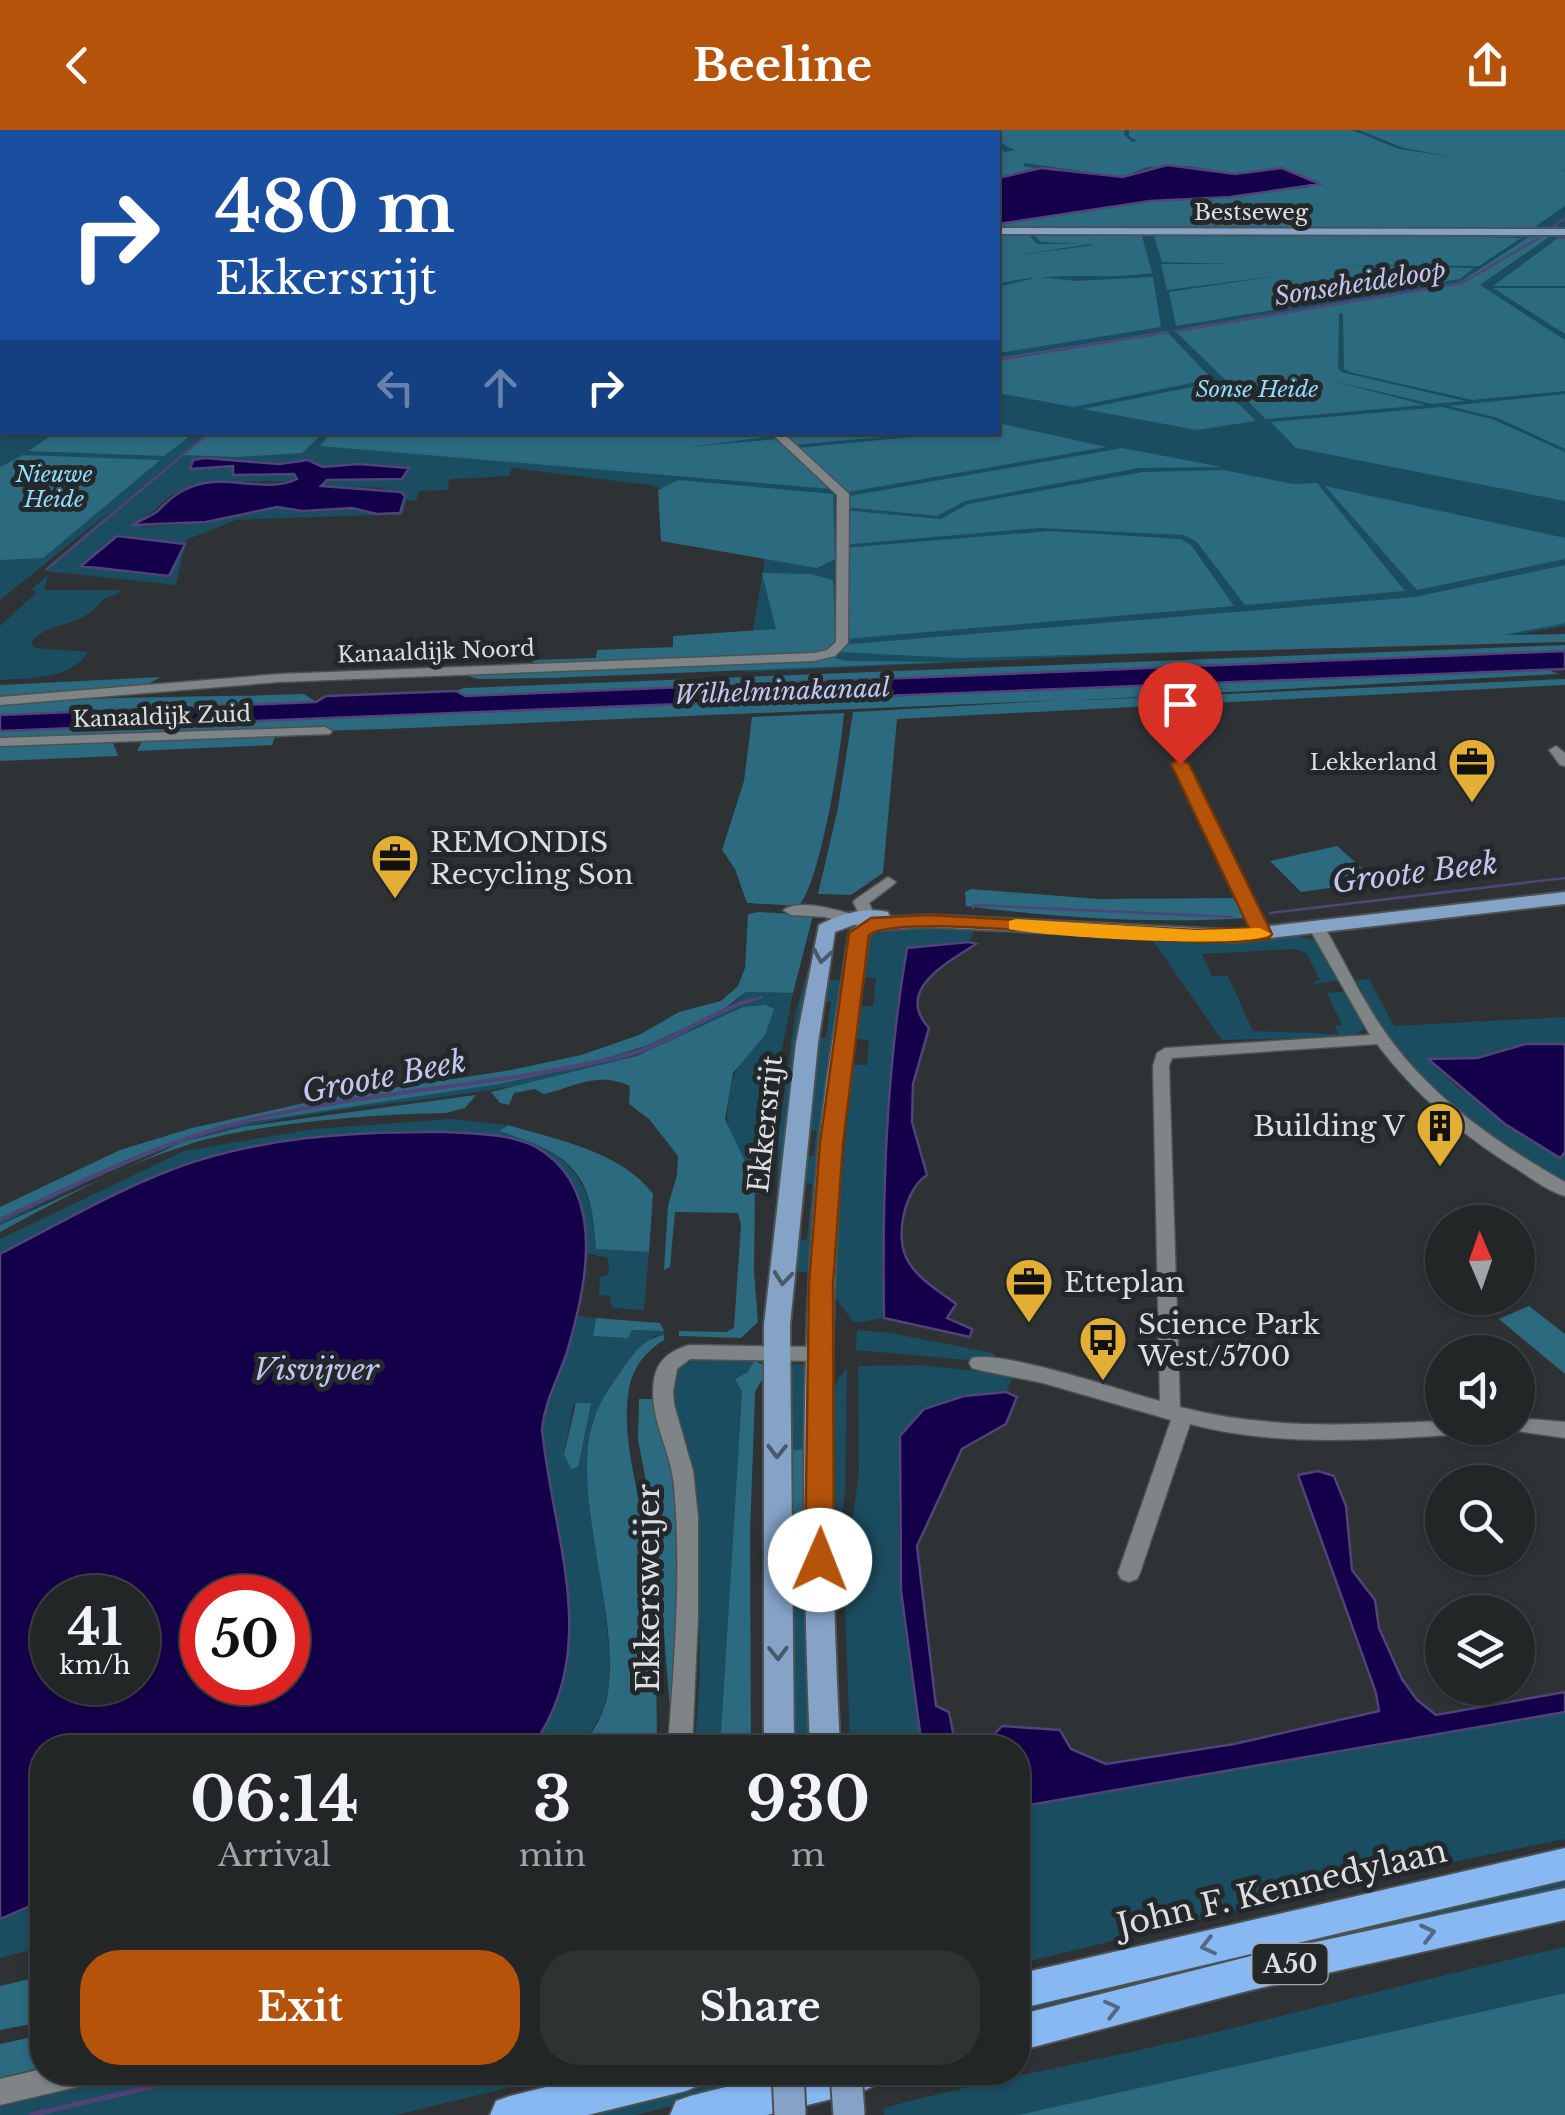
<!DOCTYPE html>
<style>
body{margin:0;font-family:"Libre Baskerville",serif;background:#2e3233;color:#f1f3f6;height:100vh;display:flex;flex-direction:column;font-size:38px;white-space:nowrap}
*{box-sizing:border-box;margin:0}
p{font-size:32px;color:#a2a5a7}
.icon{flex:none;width:55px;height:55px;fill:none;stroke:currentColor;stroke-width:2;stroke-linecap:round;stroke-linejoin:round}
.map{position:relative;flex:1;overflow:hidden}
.details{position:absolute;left:30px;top:1605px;width:1000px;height:350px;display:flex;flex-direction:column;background:#222627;border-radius:40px;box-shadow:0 2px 8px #0004,0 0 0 2px #3f4344}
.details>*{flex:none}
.top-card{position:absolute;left:0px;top:0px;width:1000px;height:305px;box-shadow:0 2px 8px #0004,0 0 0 2px #3f4344;background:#1a4fa0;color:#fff;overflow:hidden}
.needle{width:65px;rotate:358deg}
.fabs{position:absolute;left:1425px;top:1075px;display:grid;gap:20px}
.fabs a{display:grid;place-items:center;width:110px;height:110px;border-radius:50%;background:#222627;box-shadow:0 2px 8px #0004,0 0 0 2px #3f4344;font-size:50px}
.speed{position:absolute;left:30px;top:1445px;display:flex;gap:20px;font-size:50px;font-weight:700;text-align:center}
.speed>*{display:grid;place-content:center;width:130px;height:130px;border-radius:50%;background:#222627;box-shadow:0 2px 8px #0004,0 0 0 2px #3f4344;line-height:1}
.speed small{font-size:25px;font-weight:400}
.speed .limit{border:15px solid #d22;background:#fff;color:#111}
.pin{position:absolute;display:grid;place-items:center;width:85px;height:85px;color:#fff;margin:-102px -42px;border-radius:50% 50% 50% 0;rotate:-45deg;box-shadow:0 0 10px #0007}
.pin .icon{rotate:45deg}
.me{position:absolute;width:110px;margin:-55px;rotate:1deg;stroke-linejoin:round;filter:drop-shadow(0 0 8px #0008)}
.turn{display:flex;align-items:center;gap:35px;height:210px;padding:0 50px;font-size:45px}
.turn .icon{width:130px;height:130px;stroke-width:2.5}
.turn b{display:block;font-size:70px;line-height:85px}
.lanes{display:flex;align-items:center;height:95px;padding:0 50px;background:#0003;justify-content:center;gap:50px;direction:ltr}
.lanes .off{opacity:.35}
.eta{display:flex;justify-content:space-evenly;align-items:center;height:170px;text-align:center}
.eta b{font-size:60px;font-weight:800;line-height:70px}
.primary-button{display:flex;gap:20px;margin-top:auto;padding:20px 50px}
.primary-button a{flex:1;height:115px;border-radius:40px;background:#b45309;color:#fff;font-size:40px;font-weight:800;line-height:115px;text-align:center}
.primary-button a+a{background:#2e3233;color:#f1f3f6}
header{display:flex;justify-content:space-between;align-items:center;height:130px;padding:0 50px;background:#b45309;color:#fff;font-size:45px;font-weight:800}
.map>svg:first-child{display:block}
</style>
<header><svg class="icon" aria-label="back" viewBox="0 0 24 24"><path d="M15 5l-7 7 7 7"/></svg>Beeline<svg class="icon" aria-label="share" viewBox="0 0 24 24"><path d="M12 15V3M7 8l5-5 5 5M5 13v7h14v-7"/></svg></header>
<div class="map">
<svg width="1565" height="1985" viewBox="0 0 1565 1985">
<rect width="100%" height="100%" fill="#2e3234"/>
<path fill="#1a4d5f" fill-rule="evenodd" d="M0 0H1565V496L1504 507 746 542 772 388 649 355 512 338 509 346 455 349 449 350 448 360 419 361 416 371 406 370 403 384 236 390 186 410 176 455 44 441 114 378 0 470ZM2 2H998V302H2ZM205 328 279 334 308 330 323 337 358 334 408 338 401 349 358 347 322 352 321 356C347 361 382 351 404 366L401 375 377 383 352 378 303 381 277 377 206 393 142 397 141 389C157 381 163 369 178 362 204 349 265 351 296 352L294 343 234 345 233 336 208 337 193 331Z
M48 445 44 460H120L116 465C99 468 103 472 92 481 73 497 45 493 31 513L35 518 88 522C71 550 29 548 0 550V496L37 462 31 460Z
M886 797 974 801 969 812 907 819 885 1017 884 1188 854 1193 826 1155 837 1104 852 935H867L869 910 854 909 858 876H873L876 848 861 847 868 806Z
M1295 806 1318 811 1342 850 1315 854 1314 852 1320 850 1306 823 1295 819 1202 824 1212 846H1228L1253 901 1338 904 1335 896 1342 895 1327 863H1317L1347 862 1366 891 1363 900 1350 907 1222 910 1153 811H1235Z
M817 808 772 1189 779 1003 795 885Z
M1369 849 1394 896 1565 887V914H1526L1477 928 1429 930 1457 957 1560 1027 1565 1022V1054C1504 1015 1430 974 1389 912 1376 892 1367 870 1356 850Z
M827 850H846L816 1142H793L799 1109 807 1110 812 1054 803 1053 805 1027 814 1026 816 1001H808L819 908H826L831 872 824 871Z
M746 862 793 863 780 930 769 1059 756 1065C753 1023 719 1018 729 967 732 951 734 942 743 929L684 907C538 973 377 964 224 1001 146 1020 72 1059 0 1095V1089L5 1086C81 1051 156 1013 237 994 390 958 541 964 687 896 707 887 731 879 746 862Z
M452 989 506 995 499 1001C567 1019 593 1047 597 1119L649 1122 644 1180 612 1178 610 1166 599 1165 600 1147 609 1144 608 1128 586 1123C587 1091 579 1055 554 1032 499 980 268 1005 199 1031 130 1056 65 1090 0 1124V1109L184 1021 314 999Z
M577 1186 596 1188 593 1206 631 1200 664 1201V1205L654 1206 632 1224 593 1290 589 1312 609 1521V1555L604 1578 583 1617 531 1618 542 1604 550 1355 542 1299 546 1274ZM588 1272 578 1337 571 1339 564 1324 573 1276Z
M857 1200 891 1203 993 1223 1001 1233 856 1220Z
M735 1229 754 1231 748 1242 735 1249 742 1262 720 1617H694C706 1526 697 1431 688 1339 685 1306 669 1274 675 1241L692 1231Z
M796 1234 807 1235 811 1319 787 1320 786 1238Z
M920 1235 1014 1245 1006 1262 964 1266 898 1374 901 1461 922 1617 850 1618 844 1447 859 1344 858 1236Z
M847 1238 845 1363 832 1440 831 1260Z
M812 1401 815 1608 787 1609 785 1402Z
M1565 1582V1709L1336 1756 1018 1834V1677Z
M1565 1751V1766L1018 1890V1875Z
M42 1771V1817L0 1828V1789Z
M1565 1817V1863L1018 1985H884L883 1978C984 1951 1086 1933 1187 1909 1314 1879 1438 1845 1565 1817Z
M129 1942 568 1943 396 1985H0V1972Z
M741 1943H804L636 1985H568Z"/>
<path fill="#2c6a80" d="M826 0H1125L1124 5 1132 12 1137 11 1129 6V0H1352L1399 19 1453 27 1404 18 1359 0H1565V40H1560L1565 41V76L1536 96 1539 101 998 100V94L1156 71 1307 58 1317 51 1282 38 1235 44 1189 36 1147 37 1123 47 1025 33 1023 36 1034 38 998 48V16L1005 22 1015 20 998 12V2Z
M1155 104H1545L1399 105 1521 108 1479 136 1335 135 1474 138 1460 149 1176 196 1169 162 1284 145 1167 160 1161 134H1230L1162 132 1154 106 1174 105Z
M998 106H1030L1037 114H1089L1019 125 1096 115 1041 112 1035 106H1142L1152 143C1099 151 1051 140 998 154Z
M1529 107H1549L1480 155 1565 210V261L1472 270 1349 242 1344 239 1343 184 1339 183 1338 238 1341 242 1465 271 1432 274 1325 249 1425 275 1266 289 1174 200 1460 152Z
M1558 108 1565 109V156H1493Z
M1039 147 1076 151 1153 147 1161 197 998 223V157Z
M1493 158H1565V204Z
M1166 201 1212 249 1073 277 998 263V228Z
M1216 252 1256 291 1197 300 1083 279Z
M1565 264V319L1498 288 1449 276Z
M1442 277 1492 289 1565 322V371L1296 318 1271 292Z
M998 293 1107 317 842 363 797 318 953 303 998 302Z
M331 302 769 303 773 306 689 317 777 309 832 359 320 316Z
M54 303V302L194 303 164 326 29 321Z
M210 303V302L323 303 302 323 236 327 184 325Z
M778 303H926L794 315Z
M1122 318 1222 337 1139 338 965 371 937 386 843 377 844 367Z
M23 325 159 330V331L43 428 0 430V337Z
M1223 340 1293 354 1317 353 1405 461 1245 475 1196 411 1183 405 1039 398 841 415 843 380 941 389 968 374 1143 342Z
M679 350 833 364 835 429 817 438 661 411 658 360Z
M1325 356 1565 408V429L1417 460Z
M1050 401 1181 409 1191 415 1234 476 845 509 842 418Z
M1565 435V493L1503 505 1565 504V512L960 528 838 522 844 515 853 514 1415 467Z
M762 443 810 444 833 450 836 512 821 523 533 535V530L596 528 597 520 673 517V506L776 499Z
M1565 515V521L465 566 456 561 464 558Z
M827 526 846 531 949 532 549 548 478 549 461 544Z
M1546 539 1558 544 1067 571 1565 549V555L897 589 883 743 851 765 818 764 838 678 853 582 1065 570 385 599 0 609V601Z
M161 547 148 554 0 570V555Z
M304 564 316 572 0 585V575C101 565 203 568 304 564Z
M844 583C841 621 821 750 799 776L747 773 735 739 722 720 744 651 752 587Z
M275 607 272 615 137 621 142 611 150 608Z
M112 610 118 626 0 631V614Z
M1337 716 1377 751 1301 762 1270 731Z
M971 759 1099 769 1239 768 1247 788C1154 794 1058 788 966 776L965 762Z
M759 782 813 785 793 863 746 862 721 881 648 915 577 937 499 954 242 993 189 1007 0 1089V1077L120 1020 192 998 327 968 511 940 581 925 639 905 679 882 721 871 738 856 745 838 748 784Z
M765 875 774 879 765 905 733 943 725 989 755 1053 754 1142 758 1192 741 1208 679 1206V1201L726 1202 734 1198 741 1095 738 1083 675 1082 670 1137 664 1140 668 1076 677 1045 678 1026 649 989 629 974 630 956C596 941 575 957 544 964L535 959 514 963 509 975 500 973 491 962 637 926 743 877Z
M476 965 465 978 446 983C373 984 255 993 187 1015 123 1035 59 1070 0 1102V1095L183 1012 242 997Z
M508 995C557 1010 621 1021 653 1064L649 1122 596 1119C593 1040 569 1023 499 1001Z
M1529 1176 1565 1204V1244L1499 1189Z
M596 1188 660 1193 664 1201 632 1200 628 1208 593 1206Z
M664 1205V1210C646 1221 633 1237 629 1258 620 1313 641 1364 647 1418 654 1484 657 1551 657 1617H583C593 1601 606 1581 608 1562 620 1481 569 1361 594 1289 599 1273 610 1257 620 1243 632 1225 642 1209 664 1205Z
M754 1231 769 1237 755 1262 750 1404 751 1617 720 1618 742 1262 735 1249 748 1242Z
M639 1269H657L673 1334 676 1367 679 1443 671 1592 656 1402 638 1310Z
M576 1273H591L578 1337 571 1339 564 1324Z
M811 1319 812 1401 785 1402 787 1320Z
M42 1846V1892L0 1900V1856Z
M1565 1863V1985H1018Z
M42 1905V1937L0 1948V1914Z"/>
<path fill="#14004a" stroke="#504377" stroke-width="2.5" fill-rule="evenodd" d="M1167 35 1235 44 1282 38 1320 54 1230 67 1150 71 998 94V48L1041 38 1123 47Z
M205 328 279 334 308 330 323 337 358 334 409 338 402 349 327 350 321 356 401 362 405 366 400 383 377 384 352 378 303 381 277 377 206 392 133 395C141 389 154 386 160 379 175 363 190 354 213 352 238 350 275 361 297 349L294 344 233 345V336L190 339 193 330Z
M117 406 185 414 169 446 81 436Z
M1565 521V539L0 601V585L316 572 326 566 456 561 465 566Z
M969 812 976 814C947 833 894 860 929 898L913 954 912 992 927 1045C904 1060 894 1108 908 1131 918 1149 939 1161 956 1174L947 1188 972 1199 970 1207 884 1188C882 1065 886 941 907 818Z
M1526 914H1565V1022L1560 1028 1505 994 1428 929 1477 928Z
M446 1002C476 1004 518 1003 544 1022 608 1067 585 1163 566 1225 557 1251 545 1271 542 1299 552 1406 604 1520 531 1618H42V1771L0 1789V1124C57 1095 113 1062 173 1039 258 1007 355 1001 446 1002ZM52 1468H138V1552H52ZM202 1468H288V1552H202Z
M1006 1262 1017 1267 1006 1294 962 1319 917 1416 936 1576 949 1582 956 1617H922L901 1461 900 1306 924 1279 964 1266Z
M1318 1341 1334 1346 1346 1376 1352 1440 1375 1470 1379 1498 1402 1549 1417 1570 1436 1585 1565 1562V1582L1018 1677V1618L982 1617 1002 1596 1060 1600 1071 1619 1106 1634 1234 1614 1379 1581 1376 1563 1298 1345Z"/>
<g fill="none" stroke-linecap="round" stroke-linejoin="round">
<path stroke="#504377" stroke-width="2.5" d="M1549 100 1565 88
M1559 108H1565
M1176 201 1462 153 1539 108
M998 230 1169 202
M47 439 210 302
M973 778 974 775 1232 787
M1270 783 1565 748
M744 873 762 867"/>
<path stroke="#504377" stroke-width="4" d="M0 1090C78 1053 154 1015 238 993 366 960 499 957 627 925 671 913 708 883 751 870"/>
<path stroke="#504377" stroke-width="5" d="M31 1985 215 1942"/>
<g stroke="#4d5152" stroke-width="3">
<path id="minor" d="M770 302H782L849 364 848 513 835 526 814 531 279 552 0 575V567L279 544 814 523 827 520 836 512 837 365Z
M325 597 332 601 330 604 0 616V608Z
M1556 616 1565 623V636L1560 635 1549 620Z
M1180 630 1187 634 1270 804 1268 807H1256L1254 804 1173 634Z
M888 747 896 752 893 755 869 773 879 794 876 797 871 799 825 787 791 785 783 780C803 768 838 781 860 786L853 772 856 769Z
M1317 793 1325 798C1346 834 1363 872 1387 905 1433 969 1498 1014 1565 1052V1066C1548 1061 1532 1049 1517 1039 1463 1006 1416 965 1377 914L1172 928 1169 936 1180 1277C1270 1300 1351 1295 1442 1291V1298H1462L1459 1303 1452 1305C1364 1310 1277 1317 1190 1294L1140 1443 1137 1449 1129 1452 1121 1449 1118 1443 1171 1290 1043 1253 979 1240 972 1238 969 1233 972 1228C1004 1220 1122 1261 1160 1271L1153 936 1157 923 1165 918 1370 905 1309 798Z
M689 1215 818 1217 825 1219 828 1224 825 1229 818 1231 690 1229 677 1239 673 1261 674 1274 693 1341 698 1387V1486L692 1618H668C674 1531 682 1442 674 1356 671 1320 648 1287 654 1250 657 1230 670 1221 689 1215Z
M1518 1288 1565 1292V1308L1511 1300 1509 1298H1518Z
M42 1939V1942H98L95 1951 85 1955 0 1975V1949Z"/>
</g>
<g stroke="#4d5152" stroke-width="4">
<path id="major" d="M0 71H2V77H0Z
M998 98 1565 99V105L998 104Z
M1565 762V774L1235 812 929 797 876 800 869 805C860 875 847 946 842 1017 827 1217 830 1417 840 1618H810C802 1417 800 1215 819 1015 826 944 839 873 849 803L859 793 835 802 818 913 790 1195 794 1618H764V1195L796 913 819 795C841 784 863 777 888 782L890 787 929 785 1235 800Z"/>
</g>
<g stroke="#4d5152" stroke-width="4">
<path id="highway" d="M1565 1718V1750L1018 1879V1844Z
M1565 1758V1790L1251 1860 1018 1921V1885L1251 1826Z
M606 1942H705L700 1955 686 1961 588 1985H490L496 1971 510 1966Z
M785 1942 879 1943 874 1956 860 1962 767 1985H670L676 1971 690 1966Z"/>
</g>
<use href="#minor" fill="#7f8486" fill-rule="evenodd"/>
<use href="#major" fill="#84a3c7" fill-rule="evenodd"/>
<use href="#highway" fill="#87b8f2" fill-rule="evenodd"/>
<g stroke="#4d5152" stroke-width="35" stroke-linecap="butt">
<path id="major-bridge" d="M788 1942 790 1985
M846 1942 849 1985"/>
</g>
<use href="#major-bridge" stroke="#84a3c7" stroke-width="31"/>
</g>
<defs><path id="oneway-chevron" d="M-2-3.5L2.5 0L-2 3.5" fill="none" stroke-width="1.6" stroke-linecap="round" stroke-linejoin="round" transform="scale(2.5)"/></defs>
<g stroke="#4a5969">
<use href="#oneway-chevron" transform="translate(822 826) rotate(100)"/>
<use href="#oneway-chevron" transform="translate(783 1148) rotate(96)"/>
<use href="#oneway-chevron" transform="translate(777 1321) rotate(91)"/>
<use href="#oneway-chevron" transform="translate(778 1523) rotate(89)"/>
</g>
<g stroke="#516984">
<use href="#oneway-chevron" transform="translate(1428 1803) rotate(-13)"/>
<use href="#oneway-chevron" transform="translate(1208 1816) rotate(166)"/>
<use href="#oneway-chevron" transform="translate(1112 1879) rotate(-14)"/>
</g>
<path fill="#b45309" stroke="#753606" stroke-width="2.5" d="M1180 629 1189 634 1272 804 1269 808C1193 826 907 777 869 805L843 1013 833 1154 834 1430 830 1437 820 1441 809 1437 805 1430 809 1154 820 1013 849 803 871 788 929 785 1196 800 1249 798 1171 634Z"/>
<path fill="#f59e0b" d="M1016 789 1196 800 1260 798 1271 804C1252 820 1042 807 1009 799V791Z"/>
<defs>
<g id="office-pin" transform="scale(2.5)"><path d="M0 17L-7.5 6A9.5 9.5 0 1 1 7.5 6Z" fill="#e2af34" stroke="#24282a"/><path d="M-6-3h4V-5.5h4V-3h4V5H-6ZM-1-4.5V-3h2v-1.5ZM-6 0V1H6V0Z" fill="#111"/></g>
<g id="building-pin" transform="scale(2.5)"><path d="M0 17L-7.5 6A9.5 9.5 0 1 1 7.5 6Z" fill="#e2af34" stroke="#24282a"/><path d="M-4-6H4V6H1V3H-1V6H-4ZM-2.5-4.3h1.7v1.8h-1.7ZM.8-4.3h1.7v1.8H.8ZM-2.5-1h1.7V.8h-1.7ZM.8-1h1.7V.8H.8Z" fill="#111"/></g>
<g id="bus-pin" transform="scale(2.5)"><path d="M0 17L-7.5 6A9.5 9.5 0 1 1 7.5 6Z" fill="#e2af34" stroke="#24282a"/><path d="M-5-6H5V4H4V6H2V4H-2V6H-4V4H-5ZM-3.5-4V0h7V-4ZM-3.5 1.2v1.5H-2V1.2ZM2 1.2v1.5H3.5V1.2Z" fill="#111"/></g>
</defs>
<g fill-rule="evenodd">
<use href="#office-pin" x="1472" y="632"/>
<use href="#office-pin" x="395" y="728"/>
<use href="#building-pin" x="1440" y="996"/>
<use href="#office-pin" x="1029" y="1152"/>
<use href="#bus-pin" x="1103" y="1210"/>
</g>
<g text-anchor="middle" stroke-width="10" stroke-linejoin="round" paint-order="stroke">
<g font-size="22" fill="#dcdfe0" stroke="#24282a">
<text x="1251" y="90">Bestseweg</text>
<text transform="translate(436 521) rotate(-2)" y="8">Kanaaldijk Noord</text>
<text transform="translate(162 586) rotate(-2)" y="8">Kanaaldijk Zuid</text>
</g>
<g font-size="22" font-style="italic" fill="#8ddefe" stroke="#24282a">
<text x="1257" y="267">Sonse Heide</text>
<text x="54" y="352">Nieuwe<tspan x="54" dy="25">Heide</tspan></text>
</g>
<g font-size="22" fill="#dcdfe0" stroke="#24282a" text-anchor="end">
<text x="1437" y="640">Lekkerland</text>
</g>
<g font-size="25" font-style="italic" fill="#c2c6f1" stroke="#24282a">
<text transform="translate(1360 153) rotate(-9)" y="9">Sonseheideloop</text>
<text transform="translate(782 561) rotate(-2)" y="9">Wilhelminakanaal</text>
</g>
<rect fill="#24282a" stroke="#a5a8a9" stroke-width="2.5" x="1252.5" y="1814" width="75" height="40" rx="8"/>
<g font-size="25" font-weight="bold" fill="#dcdfe0">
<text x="1290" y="1843">A50</text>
</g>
<g font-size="28" fill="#dcdfe0" stroke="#24282a" text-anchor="start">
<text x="430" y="722">REMONDIS<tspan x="430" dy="32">Recycling Son</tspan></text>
<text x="1405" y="1006" text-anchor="end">Building V</text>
<text x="1064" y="1162">Etteplan</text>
<text x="1138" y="1204">Science Park<tspan x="1138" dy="32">West/5700</tspan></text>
</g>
<g font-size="28" fill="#dcdfe0" stroke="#24282a">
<text transform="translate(765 994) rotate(-84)" y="10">Ekkersrijt</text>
</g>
<g font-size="30" font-style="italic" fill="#c2c6f1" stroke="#24282a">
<text transform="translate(1415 743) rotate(-7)" y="10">Groote Beek</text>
<text transform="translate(384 947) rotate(-11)" y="10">Groote Beek</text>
<text x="316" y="1250">Visvijver</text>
</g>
<g font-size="32" fill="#dcdfe0" stroke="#24282a">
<text transform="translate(648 1458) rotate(-90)" y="11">Ekkersweijer</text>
<text transform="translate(1282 1758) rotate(-13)" y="11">John F. Kennedylaan</text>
</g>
</g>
</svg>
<div class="fabs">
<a><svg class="needle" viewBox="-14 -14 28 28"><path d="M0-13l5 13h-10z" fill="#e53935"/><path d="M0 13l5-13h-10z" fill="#a2a5a7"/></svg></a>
<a><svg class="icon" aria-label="sound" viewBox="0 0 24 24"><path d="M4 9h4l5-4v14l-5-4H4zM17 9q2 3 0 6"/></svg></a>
<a><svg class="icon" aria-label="search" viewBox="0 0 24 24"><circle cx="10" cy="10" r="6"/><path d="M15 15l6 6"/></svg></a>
<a><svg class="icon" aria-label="layers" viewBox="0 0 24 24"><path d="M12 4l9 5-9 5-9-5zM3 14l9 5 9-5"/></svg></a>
</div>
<div class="speed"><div>41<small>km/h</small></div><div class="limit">50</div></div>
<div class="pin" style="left:1180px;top:634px;background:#d93025"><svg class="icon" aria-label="arrive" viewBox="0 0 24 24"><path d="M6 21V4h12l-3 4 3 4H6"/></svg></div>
<svg class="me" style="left:820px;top:1430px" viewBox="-20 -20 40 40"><circle r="19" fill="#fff"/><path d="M0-13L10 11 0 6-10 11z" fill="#b45309"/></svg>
<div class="top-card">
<div class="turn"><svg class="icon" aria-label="right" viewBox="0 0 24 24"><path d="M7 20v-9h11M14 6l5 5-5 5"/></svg><div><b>480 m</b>Ekkersrijt</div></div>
<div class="lanes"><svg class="icon off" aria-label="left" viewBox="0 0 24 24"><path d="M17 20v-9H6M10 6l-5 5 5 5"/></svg><svg class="icon off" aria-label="ahead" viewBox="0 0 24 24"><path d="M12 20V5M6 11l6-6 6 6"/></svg><svg class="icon" aria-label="right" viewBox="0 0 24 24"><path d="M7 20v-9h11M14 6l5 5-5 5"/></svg></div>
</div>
<section class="details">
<div class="eta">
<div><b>06:14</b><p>Arrival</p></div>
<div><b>3</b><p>min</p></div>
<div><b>930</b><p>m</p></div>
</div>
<div class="primary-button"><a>Exit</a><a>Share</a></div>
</section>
</div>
